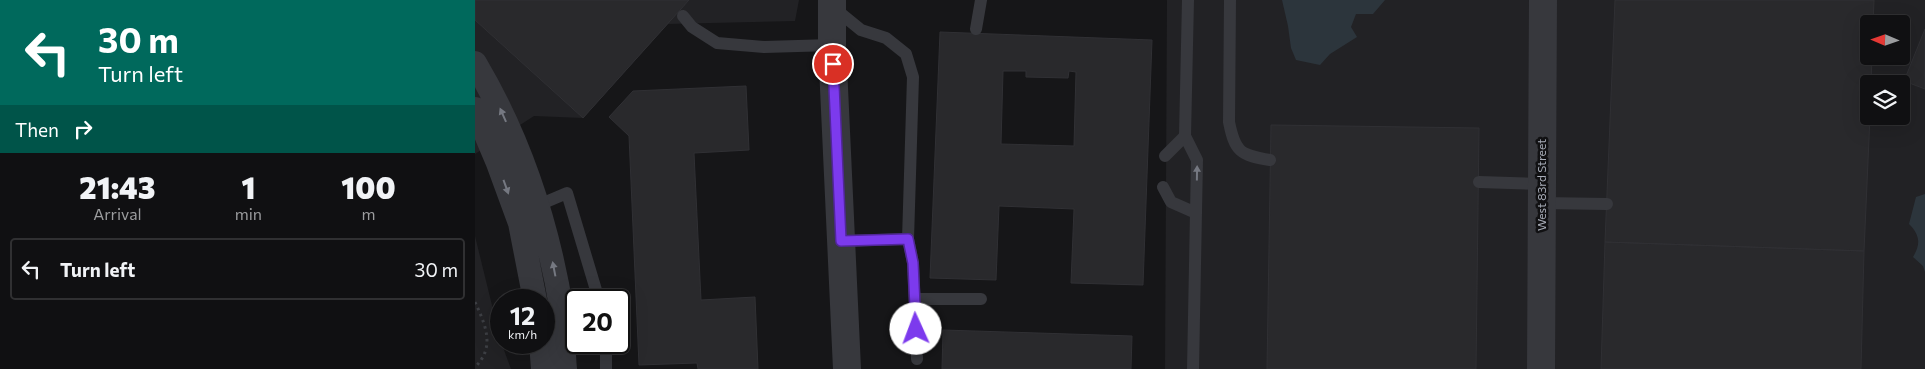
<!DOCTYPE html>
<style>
body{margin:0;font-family:Commissioner,sans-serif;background:#19191b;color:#f1f3f6;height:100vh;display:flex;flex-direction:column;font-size:19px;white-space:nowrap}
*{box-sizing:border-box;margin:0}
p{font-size:16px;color:#9c9d9f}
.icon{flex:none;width:28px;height:28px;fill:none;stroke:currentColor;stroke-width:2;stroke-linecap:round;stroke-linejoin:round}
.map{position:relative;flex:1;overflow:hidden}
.drawer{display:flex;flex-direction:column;background:#101012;width:475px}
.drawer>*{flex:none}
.guide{background:#00695c;color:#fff;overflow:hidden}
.needle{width:32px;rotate:272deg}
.fabs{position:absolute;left:1385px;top:15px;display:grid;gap:10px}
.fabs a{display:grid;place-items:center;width:50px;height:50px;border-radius:5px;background:#101012;box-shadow:0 5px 20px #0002,0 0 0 1px #303032;font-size:25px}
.speed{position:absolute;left:15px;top:289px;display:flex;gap:10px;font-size:25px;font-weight:700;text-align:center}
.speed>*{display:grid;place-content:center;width:65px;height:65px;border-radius:50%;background:#101012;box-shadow:0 5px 20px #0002,0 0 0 1px #303032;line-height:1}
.speed small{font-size:12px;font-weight:400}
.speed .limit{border:2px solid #111;border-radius:8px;background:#fff;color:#111}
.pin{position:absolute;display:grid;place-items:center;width:42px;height:42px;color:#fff;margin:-21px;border:2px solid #fff;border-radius:50%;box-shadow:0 1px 5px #0007}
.me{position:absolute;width:55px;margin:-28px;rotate:358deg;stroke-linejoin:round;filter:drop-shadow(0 0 4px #0008)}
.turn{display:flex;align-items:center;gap:18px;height:105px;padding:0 15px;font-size:22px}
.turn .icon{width:65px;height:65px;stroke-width:2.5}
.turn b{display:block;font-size:35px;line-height:42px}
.then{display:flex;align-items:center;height:48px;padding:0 15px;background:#0003;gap:10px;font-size:19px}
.eta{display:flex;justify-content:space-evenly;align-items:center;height:85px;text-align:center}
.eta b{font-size:30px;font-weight:800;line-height:35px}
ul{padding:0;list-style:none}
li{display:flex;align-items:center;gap:15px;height:62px;margin:0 10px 8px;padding:0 5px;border:2px solid #303032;border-radius:5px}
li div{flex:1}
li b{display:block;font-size:19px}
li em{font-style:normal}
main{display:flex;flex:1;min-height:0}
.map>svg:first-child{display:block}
</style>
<main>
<section class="drawer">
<div class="guide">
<div class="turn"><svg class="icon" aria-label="left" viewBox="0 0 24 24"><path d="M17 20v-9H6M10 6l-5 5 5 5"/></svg><div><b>30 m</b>Turn left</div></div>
<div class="then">Then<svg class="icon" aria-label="right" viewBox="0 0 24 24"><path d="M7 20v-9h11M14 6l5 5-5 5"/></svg></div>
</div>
<div class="eta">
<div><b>21:43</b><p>Arrival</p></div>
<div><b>1</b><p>min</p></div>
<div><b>100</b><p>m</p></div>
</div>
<ul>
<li><svg class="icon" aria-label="left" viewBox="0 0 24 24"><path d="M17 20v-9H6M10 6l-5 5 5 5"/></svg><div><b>Turn left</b></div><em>30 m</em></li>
</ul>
</section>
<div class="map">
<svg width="1450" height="369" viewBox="0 0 1450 369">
<rect width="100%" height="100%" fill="#161618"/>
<path fill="#222225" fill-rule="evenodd" d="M0 0H324L320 21 193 24 108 118 59 116 0 154Z
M692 0H1450V369H690ZM1394 24H1426V56H1394ZM1394 84H1426V116H1394Z
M0 236 26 342 36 369H0Z"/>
<path fill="#2c353c" d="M807 0H910L898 14H881L876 27 882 37 855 54 845 65 821 60 816 48 813 26Z
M1450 194V272L1448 266 1438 257C1446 244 1445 235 1434 224L1441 197Z"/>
<path fill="#29292c" stroke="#303034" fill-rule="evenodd" d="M0 0H214L108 118 0 20Z
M1140 0H1399L1398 24H1394V56H1397L1396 84H1394L1395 116 1389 251 1130 242Z
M1450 29V89L1429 81Z
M465 32 677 40 668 285 596 283 599 209 524 206 521 280 455 278ZM528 71H551V77L593 78 594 71 601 72 599 146 526 144Z
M271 86 274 150 219 153 226 300 280 297 283 369H223L222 363 164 365 154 136 134 117 158 91Z
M796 125 1004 128 1001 369H792Z
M1130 242 1389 251 1386 369H1126Z
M468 330 657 336 656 369H467Z"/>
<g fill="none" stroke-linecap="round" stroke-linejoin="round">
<path stroke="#3d3f44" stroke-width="3" stroke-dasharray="2.5 4" stroke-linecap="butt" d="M0 302C10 324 21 347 0 367"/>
<path stroke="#37383d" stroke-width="12" d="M713 0 710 136 722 160 718 369
M755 0 754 122C760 152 765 155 795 160
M359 8 386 30 411 38 431 54 438 77 433 239 366 241
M208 16 217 27 242 43 289 47 357 45
M501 29 506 0
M690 156 710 136
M1004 182 1067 184
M688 187 696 202 721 213
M1067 203 1132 204
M59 207 92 193 124 300
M433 239 438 263 442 359
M440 299H506
M131 342V369"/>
<path stroke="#37383d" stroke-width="24" d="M0 63C45 139 73 225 87 312 89 331 88 350 90 369
M0 109 23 163 45 223 60 300
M66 342 68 369"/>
<path stroke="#37383d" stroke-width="28" d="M357 0V45L372 369
M1066 369 1068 0"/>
</g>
<defs><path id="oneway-solid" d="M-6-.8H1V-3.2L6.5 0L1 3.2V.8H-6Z" transform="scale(1.25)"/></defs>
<g fill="#757881">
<use href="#oneway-solid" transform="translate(28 115) rotate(-114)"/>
<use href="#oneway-solid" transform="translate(722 173) rotate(-89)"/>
<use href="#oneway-solid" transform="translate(31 187) rotate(70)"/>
<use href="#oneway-solid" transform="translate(79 269) rotate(-101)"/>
</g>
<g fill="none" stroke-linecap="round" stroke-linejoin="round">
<g stroke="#51269a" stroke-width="12">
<path id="route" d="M358 64 366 241 433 239 438 263 441 329"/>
</g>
<use href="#route" stroke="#7c3aed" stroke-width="9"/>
</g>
<g text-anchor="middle" stroke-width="5" stroke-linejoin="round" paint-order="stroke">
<g font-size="12" fill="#a8adb8" stroke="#111113">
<text transform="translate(1067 185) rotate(-90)" y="4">West 83rd Street</text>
</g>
</g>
</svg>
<div class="fabs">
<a><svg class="needle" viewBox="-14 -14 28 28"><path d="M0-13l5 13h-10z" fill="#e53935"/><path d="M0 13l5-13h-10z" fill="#9c9d9f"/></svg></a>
<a><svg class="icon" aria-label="layers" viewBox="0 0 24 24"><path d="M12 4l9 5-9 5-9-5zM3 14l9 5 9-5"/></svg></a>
</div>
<div class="speed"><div>12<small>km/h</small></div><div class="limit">20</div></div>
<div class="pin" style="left:358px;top:64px;background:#d93025"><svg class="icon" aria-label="arrive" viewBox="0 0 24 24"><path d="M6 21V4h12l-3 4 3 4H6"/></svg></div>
<svg class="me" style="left:441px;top:329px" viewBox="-20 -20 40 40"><circle r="19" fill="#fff"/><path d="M0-13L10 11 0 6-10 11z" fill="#7c3aed"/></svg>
</div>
</main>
